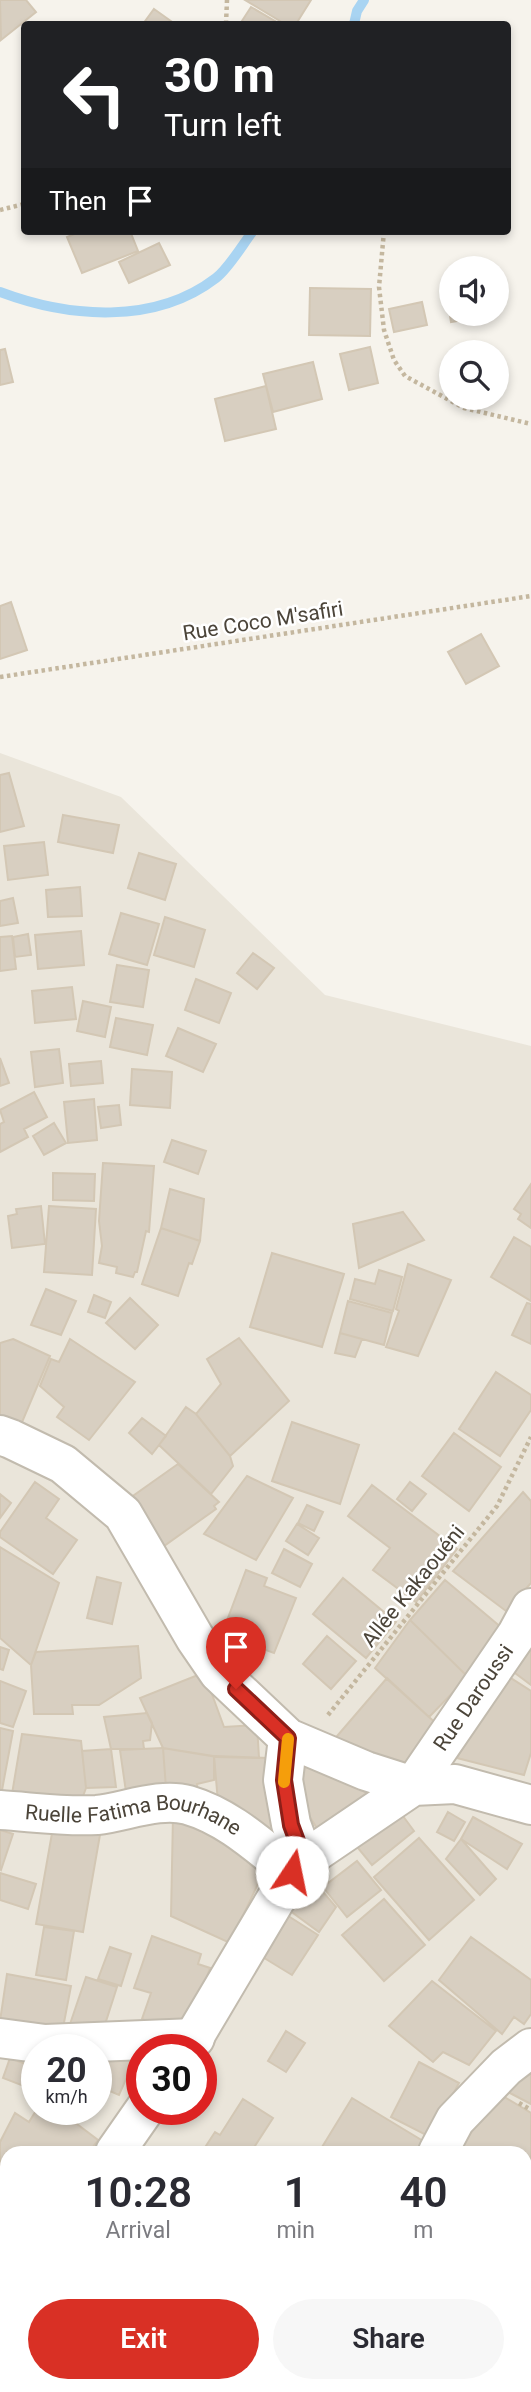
<!DOCTYPE html>
<meta charset="utf-8">
<style>
body{margin:0;font-family:Roboto,sans-serif;background:#f7f7f7;color:#2b2b33;height:100vh;display:flex;flex-direction:column;font-size:26px;white-space:nowrap}
*{box-sizing:border-box;margin:0}
p{font-size:23px;color:#7c7c81}
.icon{flex:none;width:38px;height:38px;fill:none;stroke:currentColor;stroke-width:2;stroke-linecap:round;stroke-linejoin:round}
.map{position:relative;flex:1;overflow:hidden}
.drawer{position:absolute;left:0px;top:2146px;width:532px;height:247px;display:flex;flex-direction:column;background:#fff;border-radius:21px 21px 0 0;box-shadow:0 4px 10px #0003}
.drawer>*{flex:none}
.hud{position:absolute;left:21px;top:21px;width:490px;height:214px;border-radius:7px;box-shadow:0 4px 10px #0003;background:#202124;color:#fff;overflow:hidden}
.controls{position:absolute;left:439px;top:256px;display:grid;gap:14px}
.controls a{display:grid;place-items:center;width:70px;height:70px;border-radius:50%;background:#fff;box-shadow:0 4px 10px #0003;font-size:35px}
.speed{position:absolute;left:21px;top:2034px;display:flex;gap:14px;font-size:35px;font-weight:700;text-align:center}
.speed>*{display:grid;place-content:center;width:91px;height:91px;border-radius:50%;background:#fff;box-shadow:0 4px 10px #0003;line-height:1}
.speed small{font-size:18px;font-weight:400}
.speed .limit{border:10px solid #d22;background:#fff;color:#111}
.pin{position:absolute;display:grid;place-items:center;width:60px;height:60px;color:#fff;margin:-72px -30px;border-radius:50% 50% 50% 0;rotate:-45deg;box-shadow:0 0 7px #0007}
.pin .icon{rotate:45deg}
.me{position:absolute;width:77px;margin:-38px;rotate:11deg;stroke-linejoin:round;filter:drop-shadow(0 0 5px #0008)}
.turn{display:flex;align-items:center;gap:24px;height:147px;padding:0 28px;font-size:32px}
.turn .icon{width:91px;height:91px;stroke-width:2.5}
.turn b{display:block;font-size:49px;line-height:60px}
.then{display:flex;align-items:center;height:66px;padding:0 28px;background:#0003;gap:14px;font-size:26px}
.eta{display:flex;justify-content:space-evenly;align-items:center;height:119px;text-align:center}
.eta b{font-size:42px;font-weight:600;line-height:49px}
.action{display:flex;gap:14px;margin-top:auto;padding:14px 28px}
.action a{flex:1;height:80px;border-radius:42px;background:#d93025;color:#fff;font-size:28px;font-weight:600;line-height:80px;text-align:center}
.action a+a{background:#f7f7f7;color:#2b2b33}
.map>svg:first-child{display:block}
</style>
<div class="map">
<svg width="531" height="2392" viewBox="0 0 531 2392">
<rect width="100%" height="100%" fill="#f6f3ec"/>
<path fill="#eae5da" fill-rule="evenodd" d="M0 753 121 797 325 995 531 1046V2392H0ZM37 2049H96V2109H37ZM142 2049H201V2109H142ZM7 2152H525V2385H7Z"/>
<g fill="none" stroke-linecap="round" stroke-linejoin="round">
<path stroke="#a9d4f2" stroke-width="10" d="M354 24 357 11 364 0
M0 292C69 318 155 325 216 278 229 268 243 244 253 231"/>
</g>
<path fill="#d8cfc1" stroke="#d3c7b4" stroke-width="2" d="M0 0H26L36 12 1 40Z
M245 0H311L296 24H285Z
M251 7 280 24H240Z
M154 9 175 24H143Z
M82 231H130L138 251 82 273 67 237Z
M159 243 170 265 129 283 119 262Z
M310 288 371 289 370 336 309 335Z
M452 296V313H486L487 316 451 322 447 297Z
M422 302 427 325 394 332 389 309Z
M370 347 378 383 349 390 340 354Z
M5 349 13 382 0 385V350Z
M313 362 322 399 273 412 263 374Z
M266 386 276 429 225 441 215 399Z
M11 602 27 650 0 659V606Z
M481 634 499 666 466 684 448 652Z
M9 773 24 826 0 832V775Z
M63 815 119 825 113 853 58 842Z
M44 842 48 875 8 880 4 846Z
M139 853 176 864 165 900 128 888Z
M80 887 82 916 48 917 46 890Z
M13 898 18 923 0 926V901Z
M121 913 159 924 147 965 109 954Z
M165 917 205 930 194 967 154 955Z
M81 931 84 965 38 969 35 935Z
M28 934 31 955 15 957 13 937Z
M12 936 16 969 0 971V937Z
M253 953 274 968 257 989 237 973Z
M117 965 149 970 143 1007 110 1002Z
M196 979 231 993 219 1023 185 1010Z
M72 987 76 1019 35 1023 32 991Z
M83 1001 111 1007 105 1037 77 1031Z
M116 1018 153 1025 147 1055 110 1047Z
M178 1028 216 1044 203 1072 166 1056Z
M59 1049 63 1083 35 1087 31 1052Z
M0 1058 9 1083 0 1086Z
M101 1061 103 1083 71 1086 69 1064Z
M132 1069 172 1072 170 1108 130 1105Z
M34 1092 47 1117 24 1129 28 1137 0 1152V1124L4 1122 0 1110Z
M94 1099 97 1140 68 1143 64 1102Z
M119 1105 121 1125 101 1128 98 1107Z
M54 1123 66 1143 44 1155 33 1136Z
M172 1140 206 1151 198 1174 164 1162Z
M103 1163 154 1166 149 1232 146 1231 137 1272H135L133 1277 116 1273 117 1267 99 1263 102 1246 99 1221Z
M53 1173 95 1174 94 1201 53 1200Z
M531 1184V1228L518 1219 521 1214 514 1209Z
M170 1189 204 1199 200 1241 161 1228Z
M41 1206 45 1244 12 1248 8 1216 17 1214 16 1209Z
M49 1206 96 1209 92 1275 44 1272Z
M403 1212 424 1240 359 1268 353 1224Z
M161 1228 200 1241 192 1264 189 1263 178 1296 142 1284Z
M514 1237 531 1247V1301L491 1277Z
M272 1253 344 1274 322 1347 250 1327Z
M408 1264 451 1280 418 1356 386 1347 399 1311 396 1309Z
M379 1270 402 1277 393 1311 350 1299 355 1279 375 1284Z
M46 1289 76 1301 61 1335 31 1325Z
M94 1295 111 1302 105 1318 88 1312Z
M130 1298 158 1325 135 1349 106 1323Z
M348 1301 392 1313 384 1345 340 1333Z
M527 1303 531 1304V1344L512 1335Z
M340 1333 362 1339 355 1357 335 1353Z
M239 1338 289 1401 230 1456 196 1414 221 1384 207 1359Z
M13 1339 50 1356 20 1427 0 1418V1343Z
M70 1339 135 1382 89 1440 57 1417 64 1407 40 1386 51 1359 59 1362Z
M496 1372 531 1395V1410L500 1456 459 1429Z
M186 1407 196 1414 230 1456 233 1466 211 1494 159 1445Z
M142 1418 166 1436 152 1454 129 1433Z
M292 1422 359 1445 340 1504 272 1481Z
M454 1433 501 1467 469 1511 422 1476Z
M178 1464 219 1502 214 1506 216 1509 164 1546 130 1498Z
M247 1476 293 1498 256 1560 204 1534Z
M35 1482 59 1499 46 1518 77 1540 53 1574 0 1537V1532Z
M410 1482 426 1494 412 1511 397 1499Z
M372 1485 457 1549 416 1602 373 1570 390 1548 348 1516Z
M523 1492 531 1501V1583L506 1611 453 1571Z
M0 1494 11 1503 0 1518Z
M307 1505 323 1512 314 1531 298 1523Z
M297 1524 319 1538 308 1555 286 1541Z
M0 1547 59 1583 31 1665 0 1638Z
M284 1549 312 1564 300 1587 272 1573Z
M246 1570 267 1578 264 1586 296 1598 274 1653 222 1634Z
M97 1577 121 1583 112 1624 87 1618Z
M343 1578 396 1622 366 1658 313 1614Z
M445 1580 509 1634 468 1677 410 1620Z
M410 1620 468 1677 429 1717 375 1668Z
M327 1636 356 1661 331 1689 303 1664Z
M531 1644V1685L511 1670Z
M138 1646 141 1678 99 1705H72L73 1714H34L31 1665 36 1652Z
M0 1647 9 1650 3 1670 0 1669Z
M198 1675 210 1689 224 1727 257 1725 259 1758 217 1757 163 1748 140 1698Z
M506 1675 531 1691V1753L524 1775 457 1758 480 1707Z
M387 1678 441 1728 400 1773 332 1742Z
M0 1681 26 1691 13 1727 0 1723Z
M147 1713 152 1723 150 1740 143 1741 144 1749H111L104 1717Z
M0 1728 13 1731 0 1801Z
M22 1734 81 1741 86 1788 78 1810 11 1800Z
M163 1748 214 1756V1780L197 1784 198 1795 166 1788Z
M163 1748 166 1788 126 1792 120 1750Z
M111 1749 116 1787 86 1788 82 1751Z
M214 1756 268 1758 276 1810 270 1840 218 1802Z
M301 1765 337 1770 371 1797 320 1833 293 1790Z
M397 1808 414 1831 372 1865 353 1842Z
M448 1812 465 1822 454 1841 437 1832Z
M173 1816 225 1836 265 1869 230 1943 171 1916Z
M473 1817 522 1844 507 1869 461 1839Z
M54 1822 101 1829 83 1932 36 1924Z
M0 1830 13 1834 1 1870 0 1869Z
M419 1838 474 1900 429 1940 374 1877Z
M461 1839 496 1879 480 1895 446 1859Z
M357 1861 381 1890 347 1917 323 1887Z
M0 1873 36 1884 28 1909 0 1900Z
M312 1879 336 1907 319 1932 285 1907Z
M384 1899 425 1945 384 1981 342 1935Z
M282 1912 318 1935 292 1975 256 1953Z
M44 1927 74 1931 66 1980 36 1975Z
M152 1936 201 1954 198 1964 210 1968 187 2035 142 2019 151 1993 134 1988Z
M471 1937 531 1980V2014L524 2024 514 2017 502 2034 439 1980Z
M110 1947 131 1954 121 1986 98 1979Z
M7 1974 71 1986 62 2033 0 2021Z
M86 1977 117 1987 101 2037 69 2027Z
M432 1981 496 2031 469 2065 443 2052 433 2062 389 2026Z
M286 2031 305 2043 286 2072 268 2061Z
M101 2046 134 2061 119 2095 96 2085V2057Z
M10 2058 36 2068 29 2088 3 2078Z
M419 2062 459 2083 430 2137 391 2117Z
M531 2064V2104L508 2092Z
M496 2092 531 2113V2191L525 2187V2152H468L461 2149Z
M352 2098 428 2144 422 2152H319Z
M243 2099 273 2118 251 2152H202L215 2132 220 2135Z
M37 2109H57L98 2140 89 2152H7V2181L0 2177V2142L15 2113 29 2122Z
M0 2193 7 2195V2255L0 2254Z
M525 2194 531 2197V2221L525 2231Z
M531 2226V2277L525 2273V2237Z
M0 2276H7V2311H0Z
M525 2299 531 2301V2377L525 2375Z
M13 2385H92L102 2392H8Z
M190 2385H220L231 2392H186Z
M224 2385H292L288 2392H235Z
M351 2385H447L443 2392H363Z
M455 2385H478L490 2392H451Z"/>
<g fill="none" stroke-linecap="round" stroke-linejoin="round">
<g stroke="#c2bbae" stroke-width="42">
<g id="minor">
<path d="M0 1435 11 1439 63 1464 123 1514 195 1638 219 1673 288 1738 366 1771 413 1786"/>
<path d="M288 1738 283 1780 291 1824 304 1860"/>
<path id="s1" d="M413 1786 517 1634 531 1608"/>
<path id="s2" d="M0 1810C32 1812 65 1817 97 1815 125 1812 160 1797 188 1805 229 1817 259 1846 292 1872"/>
<path d="M0 2038 45 2044 195 2038"/>
<path d="M187 2049 292 1872 304 1860 413 1786 455 1784 531 1805"/>
<path d="M115 2152 145 2109"/>
<path d="M438 2152 455 2120 506 2067 531 2048"/>
<path d="M0 2384 7 2371"/>
<path d="M303 2392 307 2385"/>
</g>
</g>
<path stroke="#c4b79f" stroke-width="4.5" stroke-dasharray="3.5 3.5" stroke-linecap="butt" d="M226 24 227 0
M0 210 24 204
M384 231 379 287 384 330 394 360 405 376 464 408 531 424
M0 677 531 596
M328 1715 497 1506 531 1437
M519 2103 531 2110
M0 2268 7 2269
M489 2385 502 2392"/>
<use href="#minor" stroke="#fff" stroke-width="38"/>
</g>
<g fill="none" stroke-linecap="round" stroke-linejoin="round">
<g stroke="#8d1f18" stroke-width="18">
<path id="route" d="M236 1689 288 1738 284 1780 291 1825 304 1860 292 1872"/>
</g>
<use href="#route" stroke="#d93025" stroke-width="12"/>
<path stroke="#f59e0b" stroke-width="12" d="M284 1782 288 1739"/>
</g>
<g text-anchor="middle" stroke-width="5" stroke-linejoin="round" paint-order="stroke">
<g font-size="21" fill="#4b4439" stroke="#fff">
<text transform="translate(263 621) rotate(-9)" y="7">Rue Coco M'safiri</text>
<text transform="translate(413 1586) rotate(-51)" y="7">Allée Kakaouéni</text>
<text dy="7" stroke="none"><textPath href="#s1" startOffset="107">Rue Daroussi</textPath></text>
<text dy="7" stroke="none"><textPath href="#s2" startOffset="136">Ruelle Fatima Bourhane</textPath></text>
</g>
</g>
</svg>
<div class="controls">
<a><svg class="icon" aria-label="sound" viewBox="0 0 24 24"><path d="M4 9h4l5-4v14l-5-4H4zM17 9q2 3 0 6"/></svg></a>
<a><svg class="icon" aria-label="search" viewBox="0 0 24 24"><circle cx="10" cy="10" r="6"/><path d="M15 15l6 6"/></svg></a>
</div>
<div class="speed"><div>20<small>km/h</small></div><div class="limit">30</div></div>
<div class="pin" style="left:236px;top:1689px;background:#d93025"><svg class="icon" aria-label="arrive" viewBox="0 0 24 24"><path d="M6 21V4h12l-3 4 3 4H6"/></svg></div>
<svg class="me" style="left:292px;top:1872px" viewBox="-20 -20 40 40"><circle r="19" fill="#fff"/><path d="M0-13L10 11 0 6-10 11z" fill="#d93025"/></svg>
<div class="hud">
<div class="turn"><svg class="icon" aria-label="left" viewBox="0 0 24 24"><path d="M17 20v-9H6M10 6l-5 5 5 5"/></svg><div><b>30 m</b>Turn left</div></div>
<div class="then">Then<svg class="icon" aria-label="arrive" viewBox="0 0 24 24"><path d="M6 21V4h12l-3 4 3 4H6"/></svg></div>
</div>
<section class="drawer">
<div class="eta">
<div><b>10:28</b><p>Arrival</p></div>
<div><b>1</b><p>min</p></div>
<div><b>40</b><p>m</p></div>
</div>
<div class="action"><a>Exit</a><a>Share</a></div>
</section>
</div>
